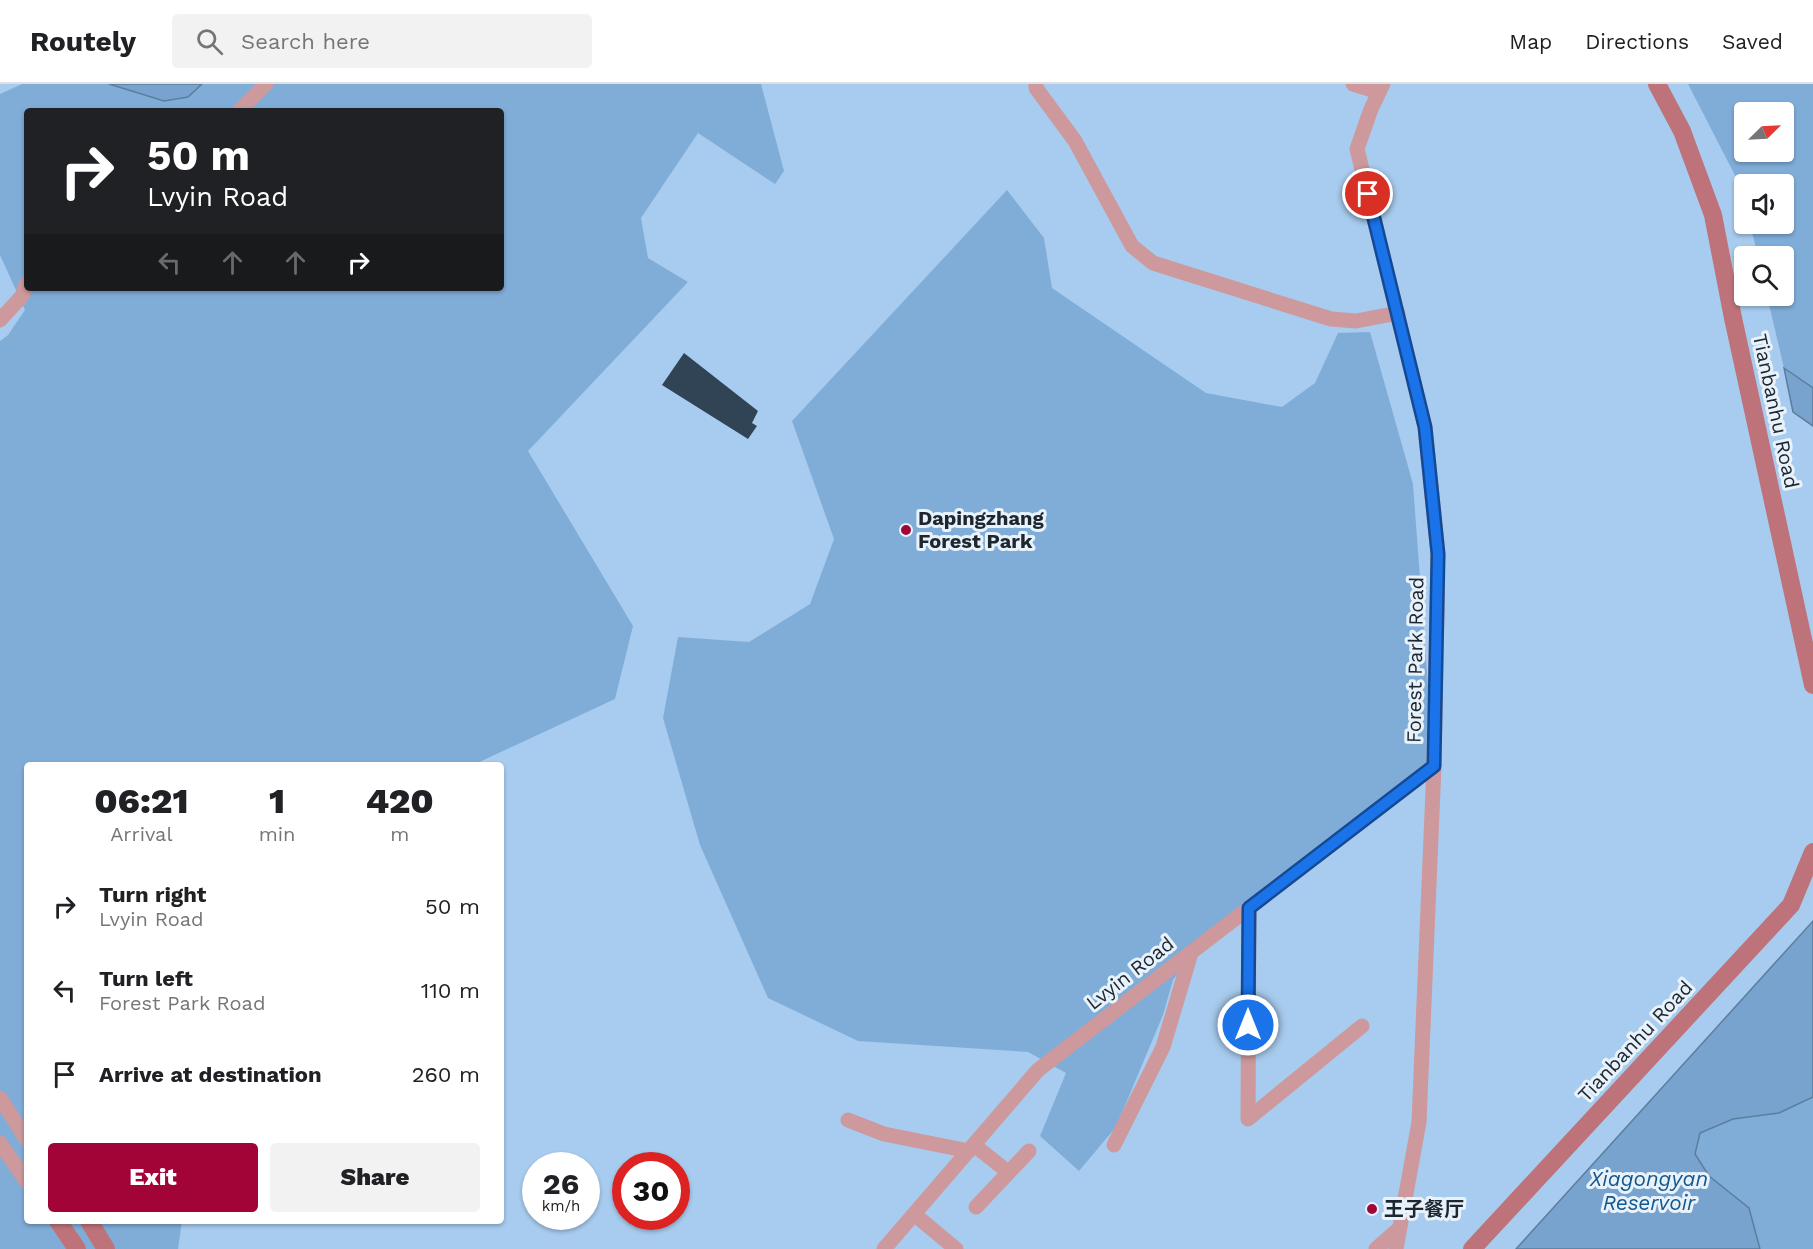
<!DOCTYPE html>
<meta charset="utf-8">
<style>
body{margin:0;font-family:"Work Sans","Noto Sans SC",sans-serif;background:#f2f2f2;color:#202124;height:100vh;display:flex;flex-direction:column;font-size:22px;white-space:nowrap}
*{box-sizing:border-box;margin:0}
p{font-size:20px;color:#757577}
.icon{flex:none;width:33px;height:33px;fill:none;stroke:currentColor;stroke-width:2;stroke-linecap:round;stroke-linejoin:round}
.map{position:relative;flex:1;overflow:hidden}
.sheet{position:absolute;left:24px;top:678px;width:480px;height:462px;display:flex;flex-direction:column;background:#fff;border-radius:6px;box-shadow:0 2px 4px #0004}
.sheet>*{flex:none}
.banner{position:absolute;left:24px;top:24px;width:480px;height:183px;border-radius:6px;box-shadow:0 2px 4px #0004;background:#202124;color:#fff;overflow:hidden}
.needle{width:39px;rotate:66deg}
.buttons{position:absolute;left:1734px;top:18px;display:grid;gap:12px}
.buttons a{display:grid;place-items:center;width:60px;height:60px;border-radius:6px;background:#fff;box-shadow:0 2px 4px #0004;font-size:30px}
.speed{position:absolute;left:522px;top:1068px;display:flex;gap:12px;font-size:30px;font-weight:700;text-align:center}
.speed>*{display:grid;place-content:center;width:78px;height:78px;border-radius:50%;background:#fff;box-shadow:0 2px 4px #0004;line-height:1}
.speed small{font-size:15px;font-weight:400}
.speed .limit{border:9px solid #d22;background:#fff;color:#111}
.pin{position:absolute;display:grid;place-items:center;width:51px;height:51px;color:#fff;margin:-26px;border:3px solid #fff;border-radius:50%;box-shadow:0 2px 6px #0007}
.me{position:absolute;width:66px;margin:-33px;rotate:0deg;stroke-linejoin:round;filter:drop-shadow(0 0 4px #0008)}
.turn{display:flex;align-items:center;gap:21px;height:126px;padding:0 24px;font-size:27px}
.turn .icon{width:78px;height:78px;stroke-width:2.5}
.turn b{display:block;font-size:42px;line-height:51px}
.lanes{display:flex;align-items:center;height:57px;padding:0 24px;background:#0003;justify-content:center;gap:30px;direction:ltr}
.lanes .off{opacity:.35}
.eta{display:flex;justify-content:space-evenly;align-items:center;height:102px;text-align:center}
.eta b{font-size:36px;font-weight:800;line-height:42px}
.action{display:flex;gap:12px;margin-top:auto;padding:12px 24px}
.action a{flex:1;height:69px;border-radius:6px;background:#a20437;color:#fff;font-size:24px;font-weight:800;line-height:69px;text-align:center}
.action a+a{background:#f2f2f2;color:#202124}
ul{padding:0;list-style:none}
li{display:flex;align-items:center;gap:18px;height:84px;padding:0 24px}
li div{flex:1}
li b{display:block;font-size:22px}
li em{font-style:normal}
header{display:flex;align-items:center;gap:36px;box-sizing:border-box;height:84px;padding:0 30px;background:#fff;border-bottom:2px solid #e0e0e0}
header strong{font-size:28px}
nav{display:flex;gap:33px;margin-inline-start:auto;font-size:21px}
.search{width:420px;height:54px;background:#f2f2f2;display:flex;align-items:center;gap:15px;box-sizing:border-box;padding:0 21px;border-radius:6px;color:#757577;font-size:22px}
.map>svg:first-child{display:block}
</style>
<header>
<strong>Routely</strong>
<div class="search"><svg class="icon" aria-label="search" viewBox="0 0 24 24"><circle cx="10" cy="10" r="6"/><path d="M15 15l6 6"/></svg>Search here</div>
<nav><a>Map</a><a>Directions</a><a>Saved</a></nav>
</header>
<div class="map">
<svg width="1813" height="1165" viewBox="0 0 1813 1165">
<rect width="100%" height="100%" fill="#cfe6fd"/>
<path fill="#a8ccef" fill-rule="evenodd" d="M0 0H1813V1165H0ZM27 27H501V204H27ZM1744 28H1784V68H1744ZM1744 100H1784V140H1744ZM1744 172H1784V212H1744ZM27 681H501V1137H27ZM536 1082H586V1132H536ZM626 1082H676V1132H626Z"/>
<path fill="#80add8" fill-rule="evenodd" d="M22 0H109L164 17 188 13 202 0H761L784 87 775 100 698 49 641 134 648 174 688 198 528 367 633 542 615 615 473 681H27V1137H182L178 1165H0V257L8 251 25 226 0 171V10ZM27 27H501V204H27Z
M1688 0H1813V304L1784 284 1767 212H1784V172H1758L1750 140H1784V100H1744V117L1741 103ZM1744 28H1784V68H1744Z
M1007 106 1044 154 1052 204 1206 309 1282 323 1315 299 1338 249 1370 248 1413 400 1434 682 1204 855 1173 896 1163 931 1116 1043 1079 1087 1040 1052 1066 989 1028 968 858 957 768 914 700 761 663 634 678 553 749 558 810 520 834 455 792 337Z
M1813 1013V1165H1760L1749 1124 1709 1092 1695 1070 1700 1049 1733 1035 1779 1029Z"/>
<path fill="#77a3ce" stroke="#5c7e9e" stroke-width="1.5" d="M109 0H202L188 13 164 17Z
M1784 284 1813 304V342L1793 328Z
M1813 837V1013L1779 1029 1733 1035 1700 1049 1695 1070 1709 1092 1749 1124 1760 1165H1516Z"/>
<path fill="#314456" d="M684 269 758 327 752 339 757 342 748 355 662 301Z"/>
<g fill="none" stroke-linecap="round" stroke-linejoin="round">
<path stroke="#cd999c" stroke-width="15" d="M1036 0V4L1075 57 1132 162 1153 179 1331 235 1356 237 1398 229
M1353 0 1379 8
M1383 0 1371 25 1357 65 1425 343 1438 470 1434 682 1419 1038 1396 1165
M239 27 266 0
M0 236 22 212 27 199
M1249 824 1248 1035 1362 942
M0 1014 27 1056
M848 1036 884 1050 969 1067
M0 1059 27 1098
M974 1061 1008 1088
M1114 1061 1163 963 1191 869
M976 1123 1029 1067
M914 1130 956 1165
M884 1165 1038 986 1434 682
M1376 1165 1400 1144"/>
<path stroke="#be737a" stroke-width="18" d="M1657 0 1682 47 1713 131 1733 234 1813 601
M58 1137 77 1165
M89 1137 106 1165
M1472 1165 1791 821 1813 768"/>
</g>
<g fill="none" stroke-linecap="round" stroke-linejoin="round">
<g stroke="#114b97" stroke-width="15">
<path id="route" d="M1248 941 1249 824 1434 682 1438 470 1425 343 1368 110"/>
</g>
<use href="#route" stroke="#1a73e8" stroke-width="10"/>
</g>
<g fill="#a20437" stroke="#e8f2fb" stroke-width="2">
<circle cx="906" cy="446" r="6"/>
<circle cx="1372" cy="1125" r="6"/>
</g>
<g text-anchor="middle" stroke-width="6" stroke-linejoin="round" paint-order="stroke">
<g font-size="20" fill="#1e262f" stroke="#e8f2fb">
<text transform="translate(1776 327) rotate(78)" y="7">Tianbanhu Road</text>
<text transform="translate(1415 576) rotate(-89)" y="7">Forest Park Road</text>
<text transform="translate(1130 889) rotate(-38)" y="7">Lvyin Road</text>
<text transform="translate(1635 957) rotate(-47)" y="7">Tianbanhu Road</text>
</g>
<g font-size="20" font-weight="bold" fill="#1e262f" stroke="#e8f2fb" text-anchor="start">
<text x="918" y="441">Dapingzhang<tspan x="918" dy="23">Forest Park</tspan></text>
<text x="1384" y="1132">王子餐厅</text>
</g>
<g font-size="21" font-style="italic" fill="#13578d" stroke="#e8f2fb">
<text x="1649" y="1102">Xiagongyan<tspan x="1649" dy="24">Reservoir</tspan></text>
</g>
</g>
</svg>
<div class="buttons">
<a><svg class="needle" viewBox="-14 -14 28 28"><path d="M0-13l5 13h-10z" fill="#e53935"/><path d="M0 13l5-13h-10z" fill="#757577"/></svg></a>
<a><svg class="icon" aria-label="sound" viewBox="0 0 24 24"><path d="M4 9h4l5-4v14l-5-4H4zM17 9q2 3 0 6"/></svg></a>
<a><svg class="icon" aria-label="search" viewBox="0 0 24 24"><circle cx="10" cy="10" r="6"/><path d="M15 15l6 6"/></svg></a>
</div>
<div class="speed"><div>26<small>km/h</small></div><div class="limit">30</div></div>
<div class="pin" style="left:1368px;top:110px;background:#d93025"><svg class="icon" aria-label="arrive" viewBox="0 0 24 24"><path d="M6 21V4h12l-3 4 3 4H6"/></svg></div>
<svg class="me" style="left:1248px;top:941px" viewBox="-20 -20 40 40"><circle r="17" fill="#1a73e8" stroke="#fff" stroke-width="3"/><path d="M0-11L8 9 0 5-8 9z" fill="#fff"/></svg>
<div class="banner">
<div class="turn"><svg class="icon" aria-label="right" viewBox="0 0 24 24"><path d="M7 20v-9h11M14 6l5 5-5 5"/></svg><div><b>50 m</b>Lvyin Road</div></div>
<div class="lanes"><svg class="icon off" aria-label="left" viewBox="0 0 24 24"><path d="M17 20v-9H6M10 6l-5 5 5 5"/></svg><svg class="icon off" aria-label="ahead" viewBox="0 0 24 24"><path d="M12 20V5M6 11l6-6 6 6"/></svg><svg class="icon off" aria-label="ahead" viewBox="0 0 24 24"><path d="M12 20V5M6 11l6-6 6 6"/></svg><svg class="icon" aria-label="right" viewBox="0 0 24 24"><path d="M7 20v-9h11M14 6l5 5-5 5"/></svg></div>
</div>
<section class="sheet">
<div class="eta">
<div><b>06:21</b><p>Arrival</p></div>
<div><b>1</b><p>min</p></div>
<div><b>420</b><p>m</p></div>
</div>
<ul>
<li><svg class="icon" aria-label="right" viewBox="0 0 24 24"><path d="M7 20v-9h11M14 6l5 5-5 5"/></svg><div><b>Turn right</b><p>Lvyin Road</p></div><em>50 m</em></li>
<li><svg class="icon" aria-label="left" viewBox="0 0 24 24"><path d="M17 20v-9H6M10 6l-5 5 5 5"/></svg><div><b>Turn left</b><p>Forest Park Road</p></div><em>110 m</em></li>
<li><svg class="icon" aria-label="arrive" viewBox="0 0 24 24"><path d="M6 21V4h12l-3 4 3 4H6"/></svg><div><b>Arrive at destination</b></div><em>260 m</em></li>
</ul>
<div class="action"><a>Exit</a><a>Share</a></div>
</section>
</div>
